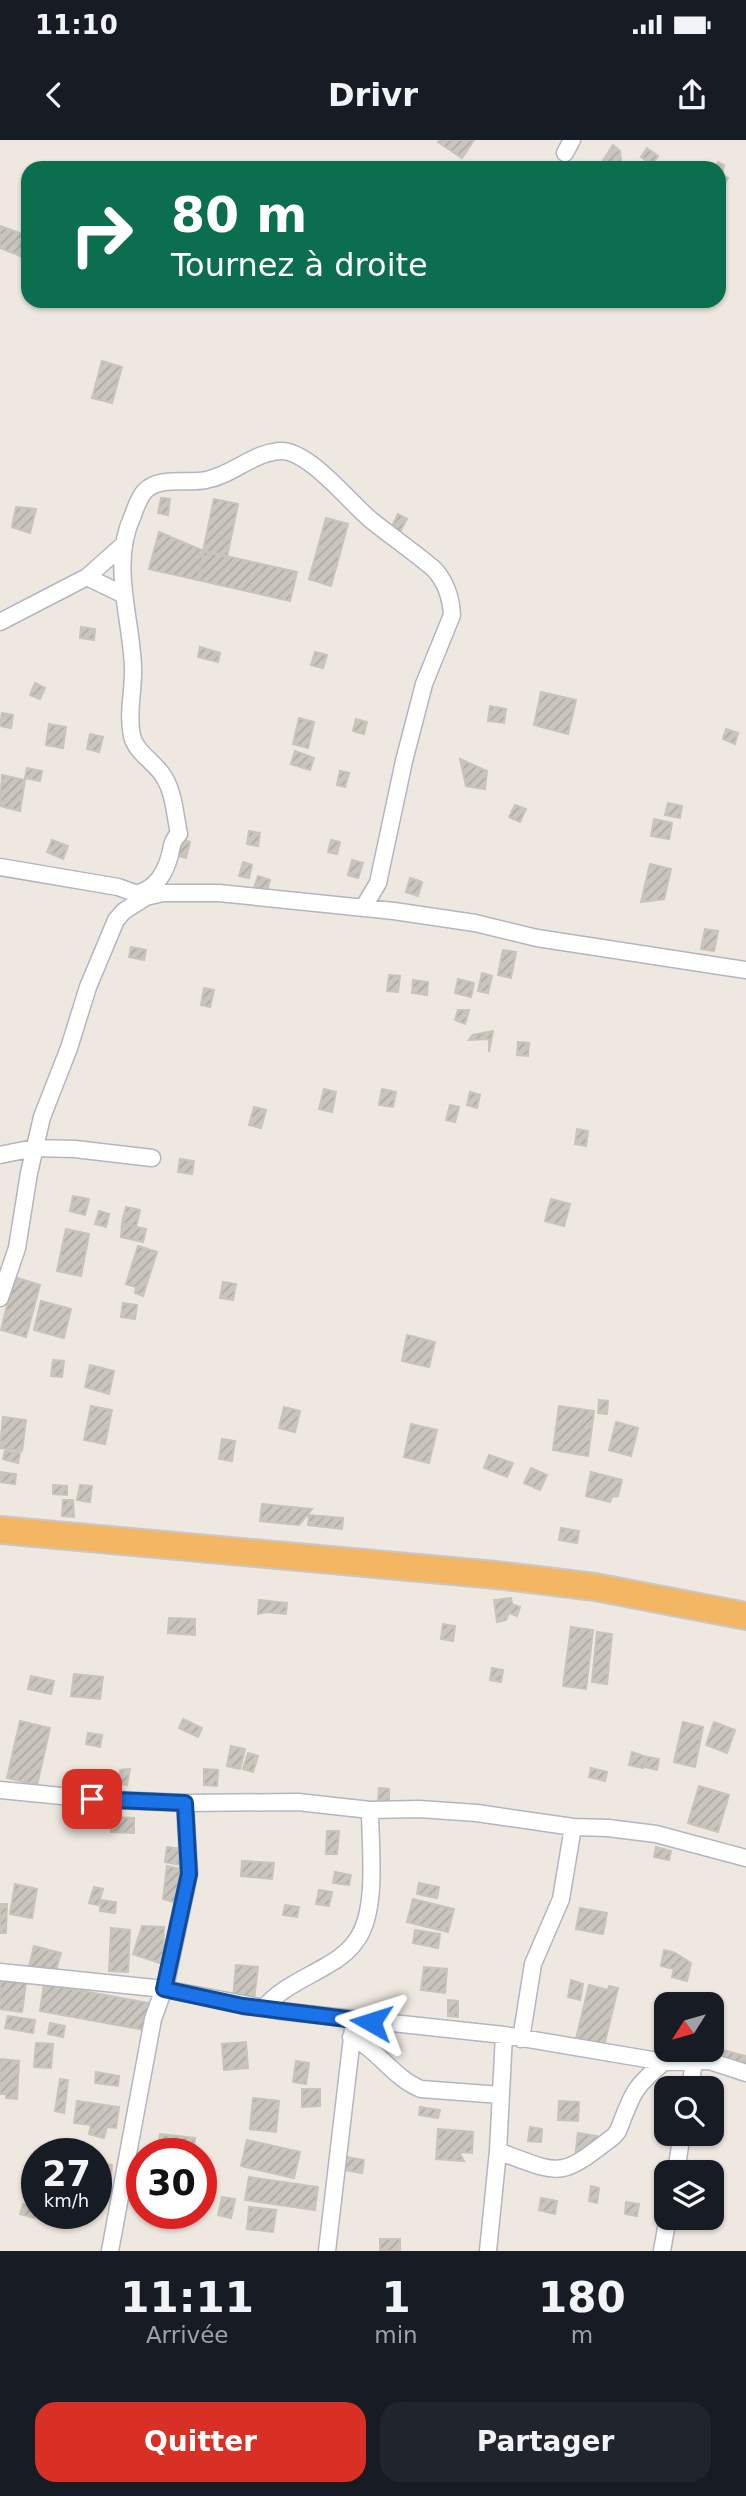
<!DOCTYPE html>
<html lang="fr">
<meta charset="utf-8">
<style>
body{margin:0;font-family:"DejaVu Sans",sans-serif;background:#20242c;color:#f1f3f6;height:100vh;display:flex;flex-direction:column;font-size:26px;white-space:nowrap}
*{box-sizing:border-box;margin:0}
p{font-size:23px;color:#9ea1a6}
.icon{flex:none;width:38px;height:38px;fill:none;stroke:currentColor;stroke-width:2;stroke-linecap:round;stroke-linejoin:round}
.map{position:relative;height:2111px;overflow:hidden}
.sheet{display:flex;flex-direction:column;background:#171b24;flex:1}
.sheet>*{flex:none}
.guide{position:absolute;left:21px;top:21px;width:705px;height:147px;border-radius:21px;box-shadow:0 2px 5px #0004;background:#0b6e4f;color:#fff;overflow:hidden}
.needle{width:46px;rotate:233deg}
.tools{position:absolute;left:654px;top:1852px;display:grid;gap:14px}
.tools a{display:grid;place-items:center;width:70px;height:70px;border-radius:14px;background:#171b24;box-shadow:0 2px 5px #0004;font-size:35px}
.speed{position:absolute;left:21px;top:1998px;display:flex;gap:14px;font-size:35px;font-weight:700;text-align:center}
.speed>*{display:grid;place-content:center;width:91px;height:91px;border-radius:50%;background:#171b24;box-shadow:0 2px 5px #0004;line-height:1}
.speed small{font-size:18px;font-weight:400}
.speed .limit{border:10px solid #d22;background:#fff;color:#111}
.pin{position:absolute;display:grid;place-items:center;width:60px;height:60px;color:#fff;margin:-30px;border-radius:14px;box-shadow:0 4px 10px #0006}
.me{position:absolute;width:77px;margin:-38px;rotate:276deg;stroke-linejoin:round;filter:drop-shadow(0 0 5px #0008)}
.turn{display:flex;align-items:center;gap:24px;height:147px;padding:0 35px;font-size:32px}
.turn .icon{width:91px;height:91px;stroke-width:2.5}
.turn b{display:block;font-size:49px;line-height:60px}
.eta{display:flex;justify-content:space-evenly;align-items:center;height:119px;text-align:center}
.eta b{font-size:42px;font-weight:700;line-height:49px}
.cta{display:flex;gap:14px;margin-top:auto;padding:14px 35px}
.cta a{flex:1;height:80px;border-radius:21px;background:#d93025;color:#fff;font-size:28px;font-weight:700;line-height:80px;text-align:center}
.cta a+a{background:#20242c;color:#f1f3f6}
.status{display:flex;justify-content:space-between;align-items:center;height:49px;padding:0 35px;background:#171b24;direction:ltr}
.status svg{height:19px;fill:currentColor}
header{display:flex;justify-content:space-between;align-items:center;height:91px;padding:0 35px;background:#171b24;font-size:32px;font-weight:700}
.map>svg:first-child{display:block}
</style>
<div class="status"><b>11:10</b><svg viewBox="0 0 49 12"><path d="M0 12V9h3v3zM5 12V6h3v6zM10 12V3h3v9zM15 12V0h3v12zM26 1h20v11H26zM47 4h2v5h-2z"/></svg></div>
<header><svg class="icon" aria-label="back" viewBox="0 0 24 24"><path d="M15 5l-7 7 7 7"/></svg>Drivr<svg class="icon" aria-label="share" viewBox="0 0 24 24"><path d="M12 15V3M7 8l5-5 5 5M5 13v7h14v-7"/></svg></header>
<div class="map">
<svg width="746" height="2111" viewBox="0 0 746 2111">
<defs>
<pattern id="building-hatch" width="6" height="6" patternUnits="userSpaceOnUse" patternTransform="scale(1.75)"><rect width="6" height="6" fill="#cac6be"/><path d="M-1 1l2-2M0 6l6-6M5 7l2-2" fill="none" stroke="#aeaaa4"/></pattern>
</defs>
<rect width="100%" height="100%" fill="#eee8e0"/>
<path fill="url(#building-hatch)" stroke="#c9c4b9" stroke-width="2" d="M440 0H474L462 18 438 2Z
M613 5 620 11 621 21 616 28H598Z
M647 8 658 16 652 25 641 17Z
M718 22 724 25 722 35 728 38 719 54V28H715Z
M0 86 28 96V119L0 108Z
M102 221 122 227 112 263 92 258Z
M161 358 170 359 168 375 158 373Z
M214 359 238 364 227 417 203 411Z
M16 367 36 369 30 393 12 387Z
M398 374 407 379 400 392 391 388Z
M326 378 348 384 331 446 309 439Z
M159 392 204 411 198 440 149 429Z
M204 411 297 432 290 461 198 440Z
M81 487 95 489 94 500 80 498Z
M200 507 220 513 218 522 198 517Z
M315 512 327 515 323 528 311 525Z
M35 543 45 548 40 559 30 555Z
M541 552 576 560 568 594 534 585Z
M490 566 506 569 504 583 488 581Z
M2 573 13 575 11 588 0 586Z
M299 578 314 582 308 608 293 604Z
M356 579 367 582 364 594 353 591Z
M49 584 66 587 63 608 46 605Z
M726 589 738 593 735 604 723 599Z
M90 594 103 597 99 612 87 609Z
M295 611 314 618 310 630 291 624Z
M460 619 487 631 485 649 466 646Z
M27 628 42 631 40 641 25 638Z
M340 631 349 633 345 647 337 645Z
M2 635 25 640 20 671 0 666Z
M668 663 682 666 680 678 665 675Z
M515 665 526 669 520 682 509 677Z
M654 679 672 683 669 699 651 696Z
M249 691 260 693 258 706 247 704Z
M177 698 190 702 186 718 172 714Z
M52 700 68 706 63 719 47 712Z
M331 700 340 702 337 714 328 712Z
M352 720 363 723 358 738 348 735Z
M243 722 252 725 249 738 239 736Z
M650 724 671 729 664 759 641 762Z
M258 736 270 740 266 754 253 751Z
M410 738 422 742 418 756 406 752Z
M705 789 718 791 714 811 701 809Z
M131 807 146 810 144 820 129 817Z
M503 810 516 812 511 838 498 835Z
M482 833 492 836 488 853 478 851Z
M389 835 400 836 398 852 387 851Z
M458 839 474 843 471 857 455 853Z
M413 840 428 842 427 855 412 853Z
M204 848 214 850 210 867 201 865Z
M458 870H469L465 884 455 880Z
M493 891 489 912V899L469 900 473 895Z
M518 902 529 903 528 916 517 915Z
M324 949 336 952 332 972 319 969Z
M382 949 396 952 393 967 379 965Z
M470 952 480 955 477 968 467 965Z
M450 965 459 967 455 982 446 980Z
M254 967 266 970 261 988 249 985Z
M577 989 588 991 586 1006 575 1004Z
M180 1019 194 1021 192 1034 178 1032Z
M73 1056 89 1059 85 1075 70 1071Z
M551 1059 570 1064 564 1086 545 1081Z
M126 1067 140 1070 136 1087 122 1083Z
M99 1071 109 1074 106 1087 95 1084Z
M122 1084 146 1089 143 1102 121 1097Z
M66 1089 89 1094 81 1136 57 1131Z
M138 1106 157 1112 143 1156 135 1153 136 1147 126 1144Z
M14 1137 40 1145 26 1197 1 1190Z
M223 1142 236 1144 233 1160 220 1158Z
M41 1161 71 1169 64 1198 34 1190Z
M123 1163 137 1165 135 1179 121 1177Z
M407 1195 435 1202 429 1227 402 1221Z
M53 1220 64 1221 62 1237 51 1236Z
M90 1225 114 1231 109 1254 85 1247Z
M599 1260 608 1261 607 1274 598 1273Z
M91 1266 112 1270 105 1304 84 1300Z
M559 1266 594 1271 588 1316 553 1310Z
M284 1267 300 1271 295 1292 279 1288Z
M3 1277 26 1280 22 1311 0 1308Z
M616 1282 638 1288 631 1316 609 1310Z
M411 1284 437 1290 429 1323 404 1317Z
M222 1299 235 1301 232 1321 219 1319Z
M5 1311 20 1313 18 1323 3 1319Z
M489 1315 513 1323 507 1337 484 1328Z
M531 1328 547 1335 540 1350 524 1343Z
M0 1332 16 1334 15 1344 0 1342Z
M591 1332 622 1340 618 1356 612 1357 610 1362 586 1356Z
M53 1345 67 1346V1355L53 1354Z
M80 1345 92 1346 90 1362 77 1360Z
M63 1360H73L74 1377 62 1376Z
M262 1364 312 1369 299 1385 260 1381Z
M309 1375 343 1378 342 1389 308 1385Z
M561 1388 579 1391 577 1403 559 1400Z
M511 1458 512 1464 520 1467 517 1476 509 1473 506 1480 497 1482 494 1460Z
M259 1460 287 1463 286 1474 267 1472 258 1474Z
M169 1478 195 1479V1495L168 1493Z
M443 1484 455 1486 453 1501 441 1499Z
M571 1487 593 1490 586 1549 563 1546Z
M597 1492 612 1494 607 1544 592 1542Z
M492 1528 503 1530 501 1542 490 1540Z
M74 1534 103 1537 100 1559 71 1556Z
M31 1536 54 1541 51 1554 28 1549Z
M183 1579 202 1588 198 1597 179 1588Z
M20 1581 50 1588 37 1645 7 1638Z
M683 1582 703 1587 695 1627 674 1622Z
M714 1582 735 1590 727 1613 706 1605Z
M88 1593 102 1595 100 1607 86 1604Z
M231 1606 245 1609 240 1629 227 1626Z
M632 1612 647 1617 643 1628 629 1625Z
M248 1613 258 1616 253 1632 243 1629Z
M647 1617 659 1619 657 1630 645 1627Z
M591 1628 607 1632 605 1641 589 1637Z
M130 1629 127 1645 118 1643 120 1630Z
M204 1629 218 1630 217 1646 204 1645Z
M699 1646 729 1655 718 1692 688 1683Z
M379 1648 389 1649V1662L378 1661Z
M111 1677 134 1678V1693L111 1692Z
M327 1691H339L337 1714H326Z
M167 1707 183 1709 180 1725 165 1722Z
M656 1707 671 1711 669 1720 654 1717Z
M242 1721 274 1723 272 1739 241 1736Z
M167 1726 189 1731 181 1764 163 1759Z
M335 1732 351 1735 349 1745 333 1743Z
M419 1743 439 1747 437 1758 417 1754Z
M15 1744 37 1749 32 1778 10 1774Z
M94 1747 103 1749 98 1765 89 1763Z
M319 1750 332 1752 329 1766 316 1764Z
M413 1759 454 1769 448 1792 407 1782Z
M101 1760 116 1762 115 1773 100 1771Z
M0 1764H7L6 1793H0Z
M285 1765 299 1767 297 1777 283 1775Z
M580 1768 607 1773 603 1794 576 1789Z
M142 1786 164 1787 163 1824 133 1814Z
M111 1788 130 1790 128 1832 109 1831Z
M415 1790 440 1794 438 1808 413 1803Z
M34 1806 61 1813 55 1833 29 1826Z
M664 1810 675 1813 691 1823 687 1841 672 1837 674 1829 661 1826Z
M236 1825 258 1827 254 1860 233 1858Z
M424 1827 447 1829 445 1853 421 1850Z
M0 1838 26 1843 22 1872 0 1869Z
M571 1840 583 1844 580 1860 568 1857Z
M44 1844 149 1863 145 1890 40 1871Z
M589 1845 608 1850 609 1846 618 1848 603 1910 575 1903Z
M448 1860 458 1861V1877L448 1876Z
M8 1876 35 1880 33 1893 5 1888Z
M50 1883 65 1886 63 1897 48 1894Z
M659 1898 667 1899V1909H695V1912L659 1910Z
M246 1902 248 1928 224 1930 222 1904Z
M36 1903 53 1904 51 1928 34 1927Z
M718 1909 746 1916V1927L716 1919Z
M0 1919 19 1921 17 1959 6 1958V1954H0Z
M296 1921 309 1923 306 1944 293 1942Z
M96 1932 119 1936 118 1946 95 1943Z
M60 1939 68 1940 64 1973 55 1971Z
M302 1949H320V1966L302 1967Z
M253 1958 279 1961 276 1992 250 1989Z
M77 1961 119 1967 116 1988 107 1987 104 1998 89 1994 91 1985 74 1983Z
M559 1961 579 1962 578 1981 558 1980Z
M420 1967 440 1970 438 1978 419 1975Z
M530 1987 542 1989 541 2002 528 2001Z
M438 1989 473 1992 472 2013 459 2012 464 2021 436 2019Z
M578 1993 597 1996 593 2020 575 2017Z
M160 1994 195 1998 194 2011 158 2007Z
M247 2000 300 2012 294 2038 241 2026Z
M347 2017 364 2020 362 2033 344 2030Z
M106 2024 112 2025 110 2043 104 2042 105 2035 96 2034V2025Z
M249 2037 318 2047 315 2070 245 2060Z
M591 2046 599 2048 597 2063 589 2061Z
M222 2057 235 2059 231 2078 218 2075Z
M541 2058 557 2061 555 2074 539 2070Z
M626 2062 639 2064 637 2076 625 2074Z
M23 2064 37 2067 35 2078 20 2074Z
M249 2067 276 2070 273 2092 247 2089Z
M52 2074H88L86 2084 51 2076Z
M380 2099H400V2111H380Z"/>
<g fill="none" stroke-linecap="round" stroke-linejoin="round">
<g stroke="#b3b6c0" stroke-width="19">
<path id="minor" d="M565 13 572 0
M87 437 124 455
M0 482 87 437 123 405
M0 727 118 747 146 757
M139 753C157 747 165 733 170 715 172 706 172 700 179 694 175 675 174 653 164 637 155 622 136 613 132 596 127 573 134 549 133 527 131 475 110 424 133 375 136 367 139 357 145 351 159 336 188 344 206 340 233 335 252 313 280 311 308 309 350 363 371 380 392 397 414 412 434 429 446 442 451 457 452 475L424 544 404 621 378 743 363 768
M0 1015 34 1008 75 1009 152 1018
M0 1158 17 1108 29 1033 42 977 69 908 88 847 116 780 124 771 146 757 163 753H219L394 771 475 783 537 798 746 830
M0 1650 92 1659 185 1663 298 1662 370 1670 419 1669 477 1673 573 1687 608 1688 656 1694 746 1718
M0 1832 164 1849 280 1871 504 1895 664 1922 709 1921 746 1933
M264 1868C279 1849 306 1838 326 1826 339 1819 350 1811 358 1798 378 1767 370 1707 370 1670
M351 1897C378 1909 393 1938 421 1949L501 1955
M521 1899 533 1824 561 1759 573 1687
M690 1948 694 1922
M498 2011C562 2035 559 2039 614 1996L618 1991C633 1953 632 1949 664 1922
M676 2032 682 1993
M110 2111 153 1879 166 1843 189 1734 185 1663
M327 2111 354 1880
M488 2111 498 2011 504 1895
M662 2111 668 2077"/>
</g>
<g stroke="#c8c8c8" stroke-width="30">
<path id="trunk" d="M0 1390 496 1435 595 1447 746 1476"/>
</g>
<use href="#minor" stroke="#fff" stroke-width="16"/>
<use href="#trunk" stroke="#f3b662" stroke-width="26"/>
</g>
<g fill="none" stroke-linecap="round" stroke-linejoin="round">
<g stroke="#114b97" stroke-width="18">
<path id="route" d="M92 1659 185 1663 189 1734 164 1849 243 1866 371 1882"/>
</g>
<use href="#route" stroke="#1a73e8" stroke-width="12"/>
</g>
</svg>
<div class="tools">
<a><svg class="needle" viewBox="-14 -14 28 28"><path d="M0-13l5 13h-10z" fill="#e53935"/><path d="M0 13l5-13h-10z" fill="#9ea1a6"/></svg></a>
<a><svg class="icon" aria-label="search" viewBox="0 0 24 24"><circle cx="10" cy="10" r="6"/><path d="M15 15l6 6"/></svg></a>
<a><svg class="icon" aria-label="layers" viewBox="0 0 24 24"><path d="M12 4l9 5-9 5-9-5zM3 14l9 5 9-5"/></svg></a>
</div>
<div class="speed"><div>27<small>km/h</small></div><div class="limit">30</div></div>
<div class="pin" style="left:92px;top:1659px;background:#d93025"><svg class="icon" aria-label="arrive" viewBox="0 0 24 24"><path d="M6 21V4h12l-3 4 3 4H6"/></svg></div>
<svg class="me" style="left:371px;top:1882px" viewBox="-20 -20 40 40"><path d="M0-17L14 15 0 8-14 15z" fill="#1a73e8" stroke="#fff" stroke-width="4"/></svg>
<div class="guide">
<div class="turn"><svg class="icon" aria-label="right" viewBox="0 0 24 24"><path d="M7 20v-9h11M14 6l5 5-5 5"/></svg><div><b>80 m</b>Tournez à droite</div></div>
</div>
</div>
<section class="sheet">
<div class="eta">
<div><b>11:11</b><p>Arrivée</p></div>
<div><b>1</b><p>min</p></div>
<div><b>180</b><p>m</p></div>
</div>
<div class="cta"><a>Quitter</a><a>Partager</a></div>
</section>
